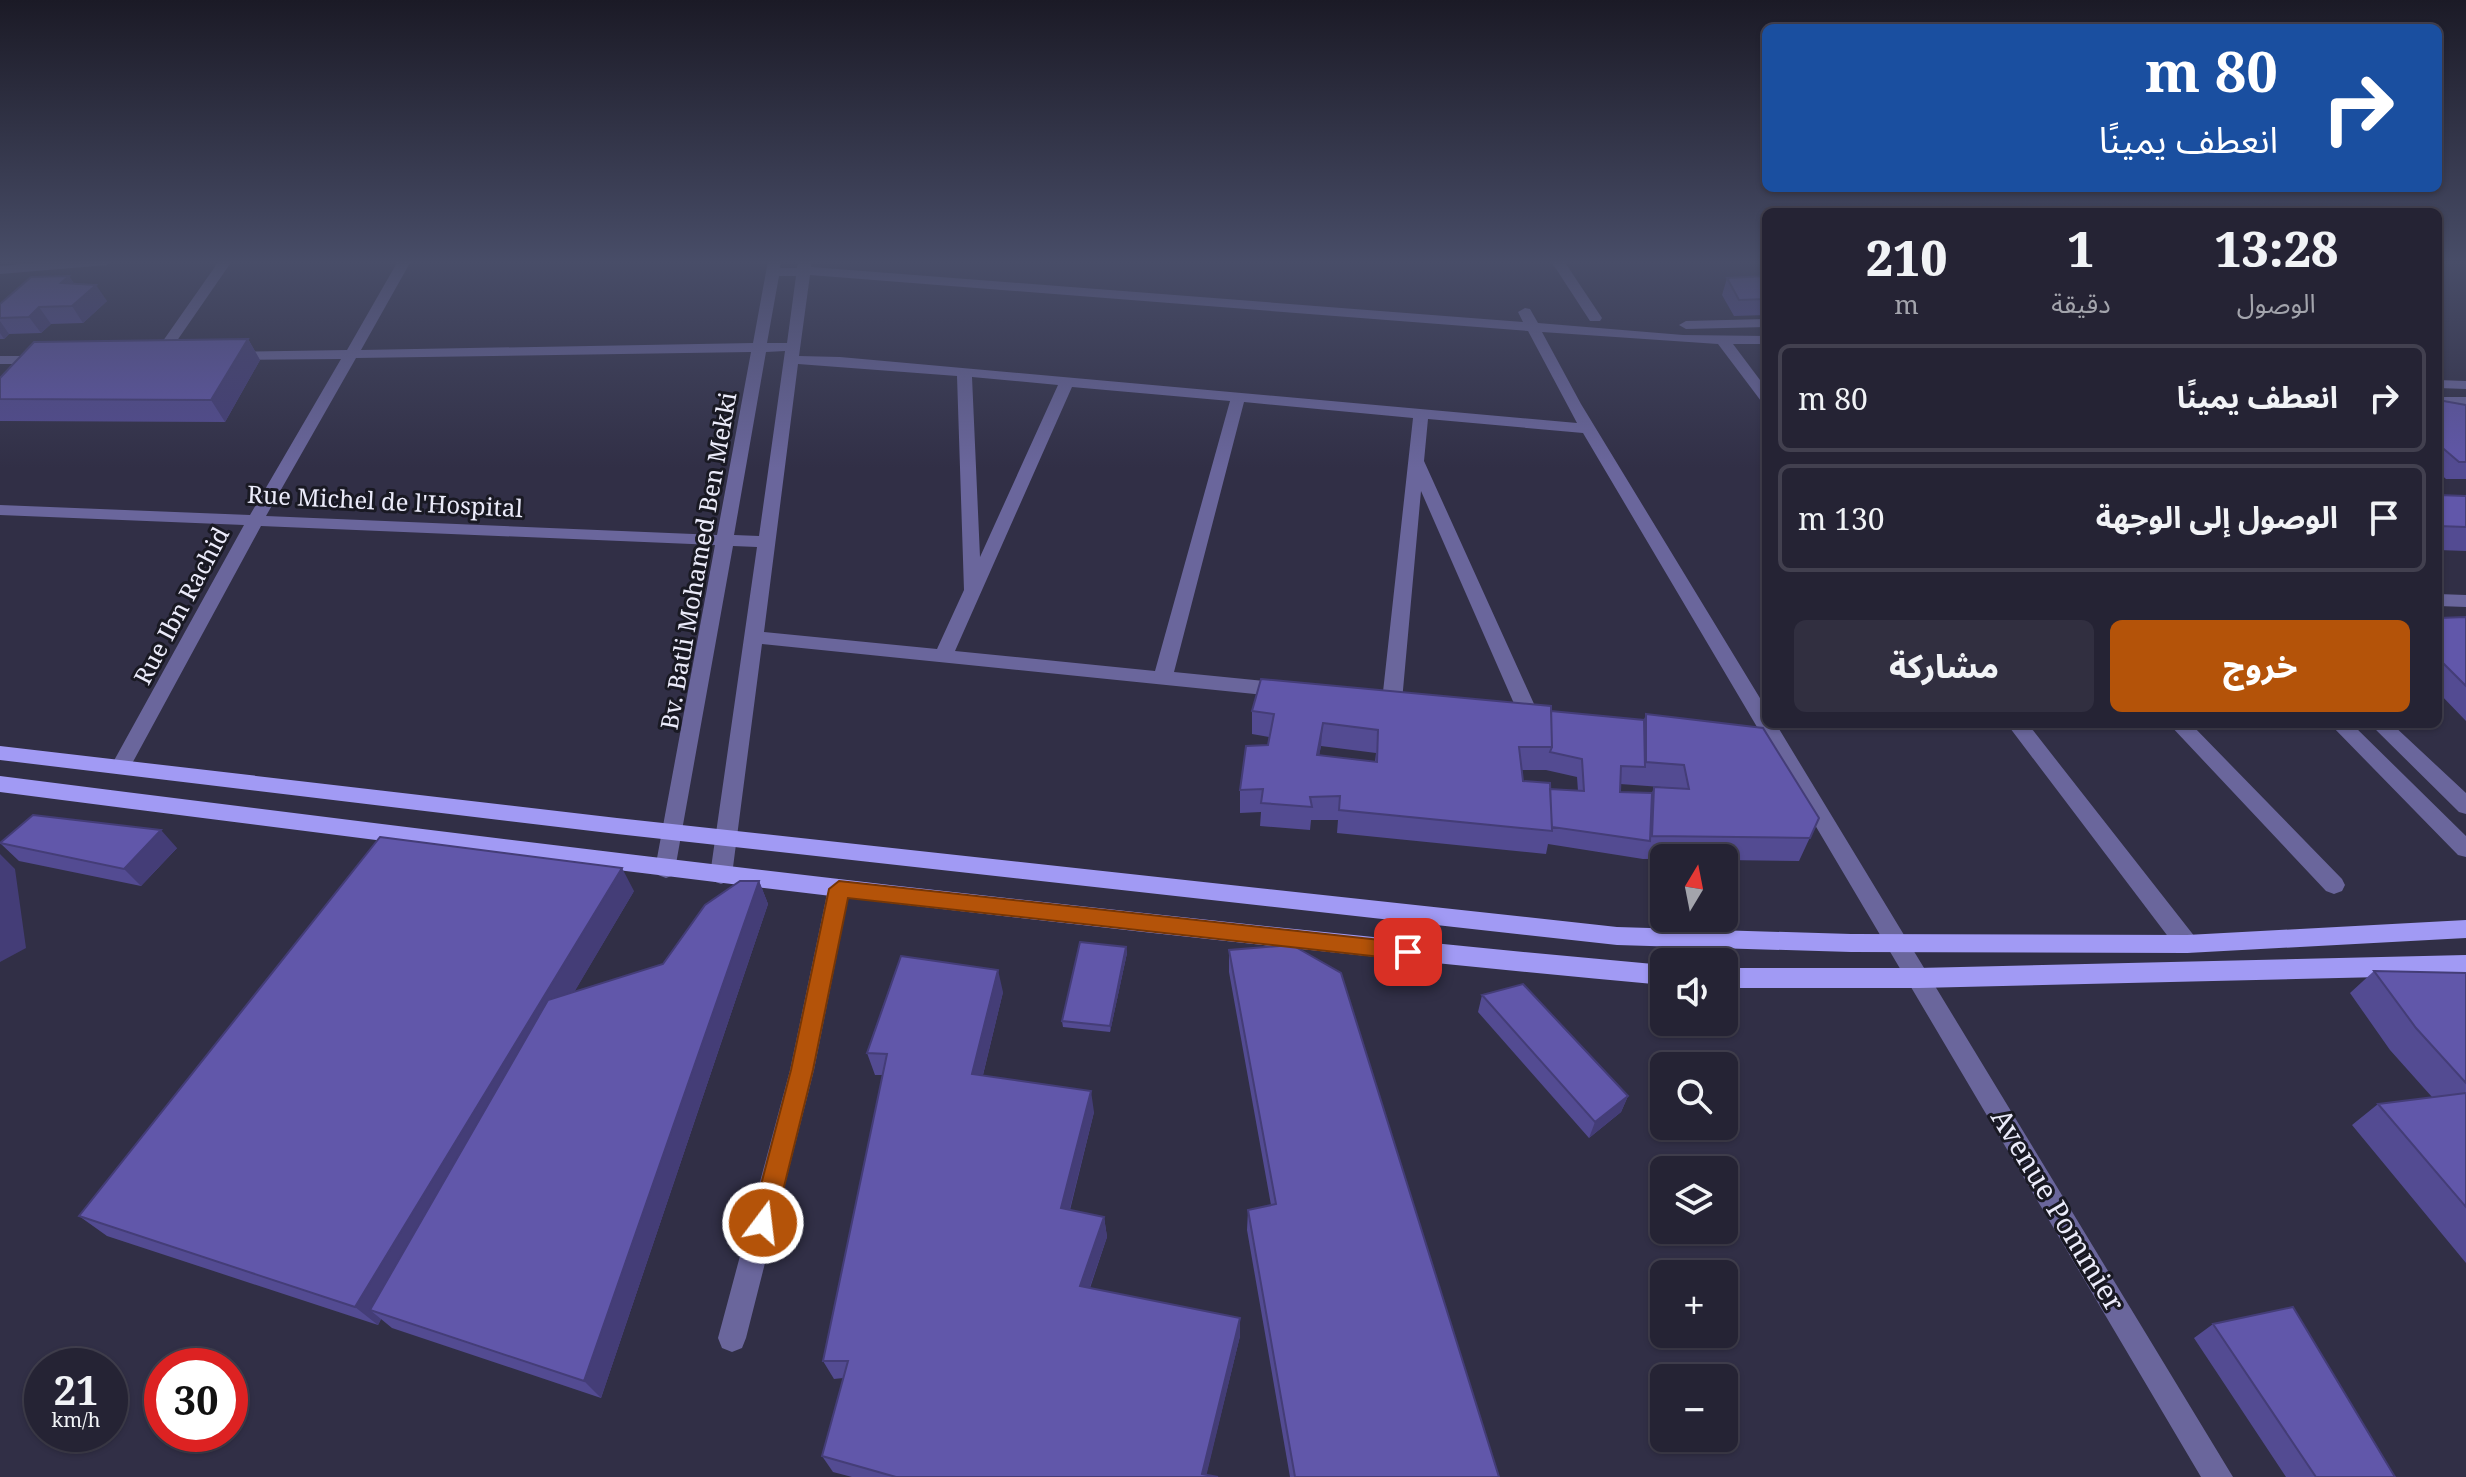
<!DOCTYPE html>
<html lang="ar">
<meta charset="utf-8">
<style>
body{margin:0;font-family:"Noto Serif","Noto Sans Arabic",serif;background:#312f40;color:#f1f3f6;direction:rtl;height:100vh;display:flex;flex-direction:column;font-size:30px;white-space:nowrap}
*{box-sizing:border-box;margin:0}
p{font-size:26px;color:#a3a4ac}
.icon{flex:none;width:44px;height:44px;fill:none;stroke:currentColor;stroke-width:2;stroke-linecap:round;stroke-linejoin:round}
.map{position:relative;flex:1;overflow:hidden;direction:ltr}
.panel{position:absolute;left:1762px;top:208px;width:680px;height:520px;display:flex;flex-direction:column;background:#252334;border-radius:12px;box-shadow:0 2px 6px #0004,0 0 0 2px #42404f;direction:rtl}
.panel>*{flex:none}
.banner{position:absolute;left:1762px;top:24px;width:680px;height:168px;border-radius:12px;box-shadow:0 2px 6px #0004,0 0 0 2px #42404f;direction:rtl;background:#1a4fa0;color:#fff;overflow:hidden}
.needle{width:52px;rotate:10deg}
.fabs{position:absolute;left:1650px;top:844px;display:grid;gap:16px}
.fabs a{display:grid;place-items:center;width:88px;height:88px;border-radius:12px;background:#252334;box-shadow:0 2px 6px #0004,0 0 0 2px #42404f;font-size:40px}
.speed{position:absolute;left:24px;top:1348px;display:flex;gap:16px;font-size:40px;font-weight:700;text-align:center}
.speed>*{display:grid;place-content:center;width:104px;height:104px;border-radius:50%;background:#252334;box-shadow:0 2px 6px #0004,0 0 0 2px #42404f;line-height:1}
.speed small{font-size:20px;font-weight:400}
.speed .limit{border:12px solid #d22;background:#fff;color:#111}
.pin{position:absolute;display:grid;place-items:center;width:68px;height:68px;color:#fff;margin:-34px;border-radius:16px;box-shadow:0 4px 12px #0006}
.me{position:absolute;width:88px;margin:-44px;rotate:15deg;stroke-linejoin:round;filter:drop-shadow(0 0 6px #0008)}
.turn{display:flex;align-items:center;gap:28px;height:168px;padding:0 32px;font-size:36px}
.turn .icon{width:104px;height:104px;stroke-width:2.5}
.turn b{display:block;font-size:56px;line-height:68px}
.eta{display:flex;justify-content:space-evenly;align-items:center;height:136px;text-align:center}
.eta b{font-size:48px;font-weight:800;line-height:56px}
.button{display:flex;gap:16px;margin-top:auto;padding:16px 32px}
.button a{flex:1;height:92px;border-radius:12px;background:#b45309;color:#fff;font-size:32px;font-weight:800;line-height:92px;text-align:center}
.button a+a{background:#312f40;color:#f1f3f6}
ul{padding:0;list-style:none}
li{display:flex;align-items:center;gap:24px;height:108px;margin:0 16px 12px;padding:0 16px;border:4px solid #42404f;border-radius:12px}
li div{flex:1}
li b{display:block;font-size:30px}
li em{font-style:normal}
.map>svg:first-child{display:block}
</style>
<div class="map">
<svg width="2466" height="1477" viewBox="0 0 2466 1477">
<rect width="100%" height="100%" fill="#312f46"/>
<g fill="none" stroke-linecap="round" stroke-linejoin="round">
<path fill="#6a669c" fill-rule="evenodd" d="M55 261H113L107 265 0 274V266Z
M219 261H232L163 361H153L151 358Z
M398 261H411L361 350 753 343 768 261H781L780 268H797L798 261H811V267L1523 322 1518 312 1525 308 1530 309 1538 323 1683 335 1766 336V344H1733L1766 388V403L1761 401 1718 344 1542 332 1581 404 1766 708V724H1776L2233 1477H2201L1583 433 1428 419 1424 461 1539 715 1529 722 1519 715 1421 491 1402 701 1392 708 1382 701 1413 418 1244 402 1174 672 1284 683 1291 685 1294 690 1291 695 1284 697 762 644 732 875 729 881 721 884 713 881 710 875 757 547 733 546 674 875 666 878 658 875 655 869 715 545 261 526 128 771H114L111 766 244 525 0 515V505L250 515 341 359 232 360 225 356 232 352 347 350ZM810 275 1528 331 1577 423 840 357 799 356ZM779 276H796L787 343H767ZM785 351 759 536 734 535 766 352ZM751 352 717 535 266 516 356 358ZM798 364 957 376 964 590 937 649 764 632ZM972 377 1058 385 980 557ZM1072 387 1230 401 1155 671 955 651Z
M1551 261H1564L1602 318 1600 321H1590Z
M1766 319V327L1686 329 1679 325 1686 321Z
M0 356H44L51 360 44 364H0Z
M2438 380 2466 381V389L2438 388Z
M2438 397H2466V407H2438Z
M2438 594 2466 595V607L2438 606Z
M2007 724H2028L2195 937 2198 944 2195 951 2187 953 2179 951Z
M2169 724H2191L2342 879 2345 885 2342 891 2334 894 2326 891Z
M2330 724H2352L2466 836V857L2458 855Z
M2370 724H2392L2466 793V814L2459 812Z
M839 880 847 883 850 889 814 1070 746 1338 742 1348 732 1352 722 1348 718 1338 790 1070 828 889 831 883Z"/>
<path fill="#a19af4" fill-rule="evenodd" d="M0 746 617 818 1617 927 1851 934 2187 935 2466 920V938L2187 953 1851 952 1617 945 617 834 0 760Z
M0 776C554 846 1108 915 1664 965V985C1108 934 554 863 0 792Z
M2466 955V975L1919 988H1724V968H1919Z"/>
</g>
<path fill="#534b92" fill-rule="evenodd" d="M69 276 74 284 107 301 83 323 51 324 41 333 9 334 4 339H0V304Z
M1766 276V315L1734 316 1722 295 1727 278Z
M248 339 260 360 225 422 0 421V378Z
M2438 400 2466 405V479H2446L2438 472Z
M2438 495 2466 496V551L2438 550Z
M2466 617V721L2438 692V618Z
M1252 711H1551L1644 720 1646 714 1819 818 1799 861 1724 860V858L1643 859 1548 844 1546 854 1337 833 1338 820H1311L1310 830 1260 826 1261 812 1240 813V790L1268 745 1269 737 1252 734ZM1321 746 1376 753 1375 762 1319 755ZM1522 770H1546L1577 777 1578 791 1550 789 1523 781ZM1620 784 1675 788 1654 787 1652 793 1620 792Z
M0 843 177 848 141 886 19 861Z
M759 881 768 904 601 1398 392 1328 381 1319 378 1325 107 1236 79 1216 634 891 574 992 663 964Z
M1126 947 1127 953 1110 1032 1063 1027 1062 1021Z
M1229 950 1499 1477H1290L1247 1230 1248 1210 1271 1205 1229 972Z
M2374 971 2466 973V1263L2352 1125 2378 1104 2432 1097 2390 1050 2350 993Z
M1003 992 983 1075 1094 1112 1070 1210 1104 1217 1107 1237 1090 1288 1240 1336 1206 1475 1218 1477H852L833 1472 822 1456 843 1378 834 1379 823 1361 883 1075H875L867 1053Z
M1482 995 1628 1096 1621 1112 1589 1138 1478 1012Z
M2213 1324 2395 1477H2286L2194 1338Z"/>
<path fill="#443d77" d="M69 276 80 292 61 283Z
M96 285 107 301 83 323 72 306Z
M39 307 51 324 41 333 29 317Z
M0 321 9 334 4 339 0 333Z
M248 339 260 360 225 422 211 400Z
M1323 723 1321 746 1315 778 1317 755Z
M161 830 177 848 141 886 124 869Z
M0 854 15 869 26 948 0 962Z
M622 868 634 891 384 1314 370 1310 381 1319 378 1325 355 1307Z
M759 881 768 904 601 1398 584 1381Z
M1126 947 1127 953 1110 1032V1026Z
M998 970 1003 992 978 1095 972 1074Z
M1091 1091 1094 1112 1065 1228 1061 1208Z
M1628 1096 1621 1112 1589 1138 1595 1122Z
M1104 1217 1107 1237 1084 1304 1080 1286Z
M1240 1318V1336L1206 1477 1202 1474Z"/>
<path fill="#6157aa" stroke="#443d77" stroke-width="2" fill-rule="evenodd" d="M69 276 61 283 96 285 72 306 39 307 29 317 0 318V304L31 277Z
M1766 276V299L1739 300 1727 278Z
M248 339 211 400 0 399V378L34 342Z
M2438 400 2466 405V462H2459L2438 444Z
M2438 495 2466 496V527L2438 526Z
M2466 617V686L2438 658V618Z
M1261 679 1551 706 1552 747H1519L1523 781 1550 783 1552 831 1339 810 1340 796 1310 797 1312 807 1261 803 1263 789 1240 790 1246 746 1268 745 1274 714 1252 711ZM1323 723 1378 730 1377 762 1317 755Z
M1551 711 1644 720 1645 767 1621 766 1620 792 1652 793 1650 841 1552 827 1550 789 1584 791 1582 759 1550 752 1552 747Z
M1646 714 1763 728 1819 818 1810 838 1652 836 1654 787 1689 789 1684 765 1646 762Z
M33 815 161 830 124 869 0 843Z
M380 837 622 868 355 1307 79 1216Z
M740 881H759L584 1381 370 1310 548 1000 663 964 705 905Z
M1080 942 1126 947 1110 1026 1062 1021Z
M1292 945 1341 973 1499 1477H1295L1248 1210 1276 1204 1229 950Z
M901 956 998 970 972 1074 1091 1091 1061 1208 1104 1217 1080 1286 1240 1318 1202 1474 1218 1477H896L822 1456 848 1361H823L887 1054 867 1053Z
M2374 971 2466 973V1083L2416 1028Z
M1523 984 1628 1096 1595 1122 1482 995Z
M2466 1093V1207L2378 1104Z
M2293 1307 2395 1477H2316L2213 1324Z"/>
<linearGradient id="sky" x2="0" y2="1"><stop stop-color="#1b1a26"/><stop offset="0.56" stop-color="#484d68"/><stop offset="1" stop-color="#484d68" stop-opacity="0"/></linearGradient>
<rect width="2466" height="468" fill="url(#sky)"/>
<path fill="#b45309" stroke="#753606" stroke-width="2" d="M839 881 1408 943 1419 952 1408 960 848 898 813 1070 775 1223 771 1232 763 1235 754 1232 751 1223 791 1070 829 889Z"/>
<g text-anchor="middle" stroke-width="6" stroke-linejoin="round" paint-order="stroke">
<g font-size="24" fill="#ebebfa" stroke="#191923">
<text transform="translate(385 502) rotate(3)" y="8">Rue Michel de l'Hospital</text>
<text transform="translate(699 561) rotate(-80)" y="8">Bv. Batli Mohamed Ben Mekki</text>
<text transform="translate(182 606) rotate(-62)" y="8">Rue Ibn Rachid</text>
</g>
<g font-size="28" fill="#ebebfa" stroke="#191923">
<text transform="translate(2058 1210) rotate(59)" y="10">Avenue Pommier</text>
</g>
</g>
</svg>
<div class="fabs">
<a><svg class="needle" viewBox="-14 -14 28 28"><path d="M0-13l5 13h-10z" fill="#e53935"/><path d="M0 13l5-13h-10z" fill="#a3a4ac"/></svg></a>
<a><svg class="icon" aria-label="sound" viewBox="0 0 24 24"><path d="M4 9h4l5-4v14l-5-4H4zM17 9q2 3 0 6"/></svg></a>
<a><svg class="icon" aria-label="search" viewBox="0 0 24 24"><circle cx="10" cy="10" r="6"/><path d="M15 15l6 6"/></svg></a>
<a><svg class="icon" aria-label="layers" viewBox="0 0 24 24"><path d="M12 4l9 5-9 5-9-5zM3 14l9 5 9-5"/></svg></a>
<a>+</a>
<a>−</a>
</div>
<div class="speed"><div>21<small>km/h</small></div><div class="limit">30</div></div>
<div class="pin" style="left:1408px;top:952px;background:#d93025"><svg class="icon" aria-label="arrive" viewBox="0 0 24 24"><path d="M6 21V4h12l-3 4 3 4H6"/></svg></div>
<svg class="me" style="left:763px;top:1223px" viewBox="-20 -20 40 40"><circle r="17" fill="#b45309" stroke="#fff" stroke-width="3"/><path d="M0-11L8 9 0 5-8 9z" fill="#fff"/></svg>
<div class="banner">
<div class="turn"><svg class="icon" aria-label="right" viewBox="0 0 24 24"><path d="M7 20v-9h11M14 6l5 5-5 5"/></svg><div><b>80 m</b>انعطف يمينًا</div></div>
</div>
<section class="panel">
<div class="eta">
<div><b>13:28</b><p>الوصول</p></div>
<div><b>1</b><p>دقيقة</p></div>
<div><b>210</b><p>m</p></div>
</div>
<ul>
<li><svg class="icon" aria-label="right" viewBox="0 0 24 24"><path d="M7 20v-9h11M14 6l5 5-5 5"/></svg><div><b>انعطف يمينًا</b></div><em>80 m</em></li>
<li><svg class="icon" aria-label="arrive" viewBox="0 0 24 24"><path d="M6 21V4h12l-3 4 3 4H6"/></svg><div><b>الوصول إلى الوجهة</b></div><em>130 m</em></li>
</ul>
<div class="button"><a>خروج</a><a>مشاركة</a></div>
</section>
</div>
